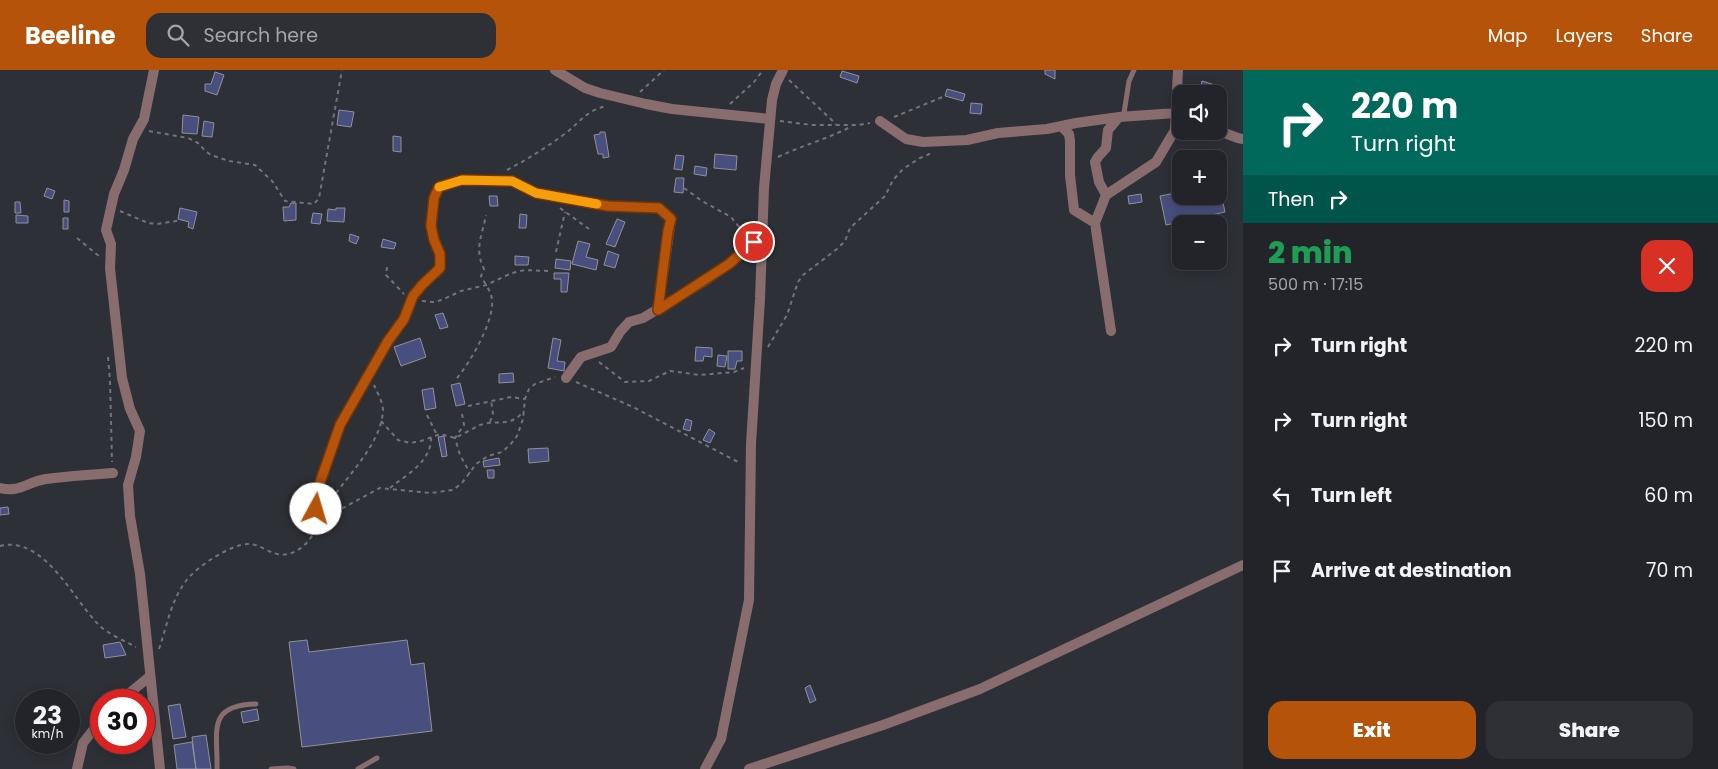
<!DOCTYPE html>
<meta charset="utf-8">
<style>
body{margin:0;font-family:Poppins,sans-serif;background:#2e3035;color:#f1f3f6;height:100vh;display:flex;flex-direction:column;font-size:19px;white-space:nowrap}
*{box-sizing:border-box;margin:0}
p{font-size:16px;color:#a2a4a8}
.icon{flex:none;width:28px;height:28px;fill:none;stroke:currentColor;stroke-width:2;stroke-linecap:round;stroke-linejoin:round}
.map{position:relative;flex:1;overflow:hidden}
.panel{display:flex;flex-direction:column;background:#222429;width:475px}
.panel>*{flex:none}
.banner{background:#00695c;color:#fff;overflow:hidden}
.tools{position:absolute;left:1172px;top:15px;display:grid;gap:10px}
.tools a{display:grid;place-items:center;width:55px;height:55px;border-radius:10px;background:#222429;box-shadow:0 2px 12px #0003,0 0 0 1px #3f4146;font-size:25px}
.speed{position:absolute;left:15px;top:619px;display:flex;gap:10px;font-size:25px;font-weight:700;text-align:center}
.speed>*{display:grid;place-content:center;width:65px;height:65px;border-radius:50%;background:#222429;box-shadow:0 2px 12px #0003,0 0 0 1px #3f4146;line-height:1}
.speed small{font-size:12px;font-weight:400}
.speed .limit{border:8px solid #d22;background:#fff;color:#111}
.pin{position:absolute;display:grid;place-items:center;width:42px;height:42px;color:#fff;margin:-21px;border:2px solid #fff;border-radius:50%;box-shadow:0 1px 5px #0007}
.me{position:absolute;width:55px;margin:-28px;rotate:6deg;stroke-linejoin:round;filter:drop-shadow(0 0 4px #0008)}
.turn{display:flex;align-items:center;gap:18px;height:105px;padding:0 25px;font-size:22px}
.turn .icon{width:65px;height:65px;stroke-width:2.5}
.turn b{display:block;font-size:35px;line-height:42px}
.then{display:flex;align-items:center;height:48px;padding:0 25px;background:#0003;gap:10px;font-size:19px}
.round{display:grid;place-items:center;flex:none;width:52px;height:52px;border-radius:15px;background:#2e3035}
.head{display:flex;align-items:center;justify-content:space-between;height:85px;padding:0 25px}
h1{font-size:30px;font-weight:800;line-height:38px;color:#1e9e55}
.cta{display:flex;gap:10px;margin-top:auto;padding:10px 25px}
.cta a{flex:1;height:58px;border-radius:15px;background:#b45309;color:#fff;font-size:20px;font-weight:800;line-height:58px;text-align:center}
.cta a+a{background:#2e3035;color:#f1f3f6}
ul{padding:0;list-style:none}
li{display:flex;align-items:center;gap:15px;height:75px;padding:0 25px}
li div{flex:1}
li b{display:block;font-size:19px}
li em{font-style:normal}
header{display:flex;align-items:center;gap:30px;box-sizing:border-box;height:70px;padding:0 25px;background:#b45309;color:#fff}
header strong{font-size:24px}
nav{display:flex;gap:28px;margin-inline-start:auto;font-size:18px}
.search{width:350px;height:45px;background:#2e3035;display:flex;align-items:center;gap:12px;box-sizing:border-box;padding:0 18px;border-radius:15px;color:#a2a4a8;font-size:19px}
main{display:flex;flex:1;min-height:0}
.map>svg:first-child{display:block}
</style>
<header>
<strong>Beeline</strong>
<div class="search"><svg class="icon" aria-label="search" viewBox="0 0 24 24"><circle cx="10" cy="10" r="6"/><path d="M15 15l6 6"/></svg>Search here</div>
<nav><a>Map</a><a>Layers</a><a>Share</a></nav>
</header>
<main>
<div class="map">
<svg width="1243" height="699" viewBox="0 0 1243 699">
<rect width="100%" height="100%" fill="#2e3037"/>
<path fill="#484e7d" stroke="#90919a" d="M1045 0H1055V9L1045 4Z
M842 1 859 6 857 13 840 7Z
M215 2 224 5 217 25 205 21V14H211Z
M1202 11 1218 16 1217 19 1201 17Z
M947 19 965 24 963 31 945 26Z
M971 33 982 34 981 44 970 43Z
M339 40 354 42 351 57 337 55Z
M183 45 199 47 197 64 182 63Z
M204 51 214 53 212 67 202 66Z
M600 62H605L609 87 603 88V84H598L594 65 600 64Z
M393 66 401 67V82L393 81Z
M715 84 737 86 736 100 714 98Z
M676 85 684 86 682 100 674 99Z
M695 96 707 98 706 106 694 104Z
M676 108H684L683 123 674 122Z
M1219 114 1225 142 1166 155 1160 126 1181 122V126H1219Z
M47 118 55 121 52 129 44 126Z
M1141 124 1142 132 1129 134 1128 126Z
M489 126H497L498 136H490Z
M64 130 69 131V142H64Z
M15 132H20L21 143H15Z
M291 133H296V150L284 151 283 137H289Z
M180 138 197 142 193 159 188 157 189 152 178 149Z
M336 138H345L344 152 327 151 328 139 336 140Z
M313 143 322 144 320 154 311 153Z
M520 144 527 145 526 158H519Z
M16 145 28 146V153H16Z
M63 148H68V159H63Z
M617 149 625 152 615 177 606 174Z
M350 164 359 167 356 174 349 171Z
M383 169 396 173 394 179 381 177Z
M578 171 590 174 586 187 598 190 596 200 572 194Z
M608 181 619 185 615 198 604 195Z
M515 186 529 187 528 195H515Z
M556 189 571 191 570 200 555 198Z
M554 203H569L567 222H561V209H554Z
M443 243 448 257 440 259 435 245Z
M420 268 426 287 401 296 394 277Z
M553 268 561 270 557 291 565 292 564 301 548 298Z
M696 277 712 278V287L704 286 703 291H695Z
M728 281H742V291H737L735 299H728Z
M718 285 727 286 725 297 717 296Z
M513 303 514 312 499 313V304Z
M460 313 465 334 456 336 451 315Z
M433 318 436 338 425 340 422 320Z
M686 349 692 351 690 361 683 359Z
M709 359 715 363 710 373 703 370Z
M444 366 447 386 442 387 438 367Z
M548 378 549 391 529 393 528 379Z
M499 388 500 395 484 397 483 391Z
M487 400H494V408H488Z
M8 437 9 444 0 445V438Z
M307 570 309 582 407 570 411 595 424 593 432 661 302 677 289 572Z
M120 572 126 585 105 588 103 575Z
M810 615 816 630 810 633 805 618Z
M180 634 186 667 173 669 168 636Z
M257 639 259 650 243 653 241 642Z
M206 665 211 699H196L192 667Z
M192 672 196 699H177L174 675Z"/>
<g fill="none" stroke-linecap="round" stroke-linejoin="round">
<path stroke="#73747b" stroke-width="2" stroke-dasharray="4 4" stroke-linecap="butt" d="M789 10 836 54
M640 22 664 0
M730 34 754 12 763 0
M894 47 945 26
M780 51 813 55H858L870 53
M149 61 188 68 200 74 204 80 211 85 229 91 255 95 273 112 285 131 314 134 319 128 342 0
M778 87C803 75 828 69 852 56
M507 100C528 89 547 77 566 63 581 51 587 40 607 36
M684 118 702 131 731 147 745 164
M560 138 589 159
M120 141 148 153 157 154 182 150
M77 168 100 187
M556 182 565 142
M387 197 386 205 404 224
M422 231 433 232 442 230 461 221 486 215 512 203 525 200 548 201
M768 277 787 245 798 212 803 205 837 179 845 171 850 158 885 126 893 110 903 99 920 88 932 83
M108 287 110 310 112 392
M599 292 625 312 649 311 670 301 700 305 734 302 744 298
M457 308C470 293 494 251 492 231 492 222 485 214 481 206L484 199C474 178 482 167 486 145
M576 312 633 337 740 393
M468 336 511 327 525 329
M462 344 464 355 455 368 460 385 470 403
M427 345 437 365
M381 351 398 370 410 373 421 371 440 364 455 368C463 364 472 359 480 355 498 349 510 358 524 341
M490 352 493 344 491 330
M390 418C407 404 432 392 431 366
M327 436C344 409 382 374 383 340 383 332 377 322 374 315
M328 446 380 418 430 423 453 420 462 413 476 394 488 386 502 382 510 375 517 366 523 349 525 329 529 319 535 314 555 307
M0 476C43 465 72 527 97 553 107 564 123 570 136 577
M159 579C167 556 171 530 186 511 196 497 231 474 248 474 259 474 266 481 277 484 293 488 311 473 315 459"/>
<path stroke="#896d6e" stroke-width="5" d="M1121 46 1124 43 1129 11 1134 0
M217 699C218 662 206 635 256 634
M271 699 288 698 294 699
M358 699 377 688"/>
<path stroke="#896d6e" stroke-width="10" d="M154 0 144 49 133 69 124 100 114 124 106 160 111 174 110 198 122 308 130 339 140 361 136 387 128 415 130 446 140 504 160 699
M555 0 585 18 600 23 646 34 672 39 770 49
M880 51 906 69 923 72 967 70 998 63 1047 59 1076 53 1119 47 1176 43 1181 46
M1061 56 1069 64 1070 71V105L1074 140 1095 153
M1219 61 1238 68 1243 69
M1106 125 1099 112 1095 92 1098 87 1106 78 1108 60 1119 47
M1111 261 1095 153 1106 125 1156 92 1175 60 1178 0
M566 308 581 287 611 277 620 262 629 252 643 248 705 211 729 194 754 171
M0 418C19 423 27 412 46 409 68 406 91 405 113 403
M318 450 315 427 340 355 388 271 404 249 413 226 422 215 440 199V183L434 170 431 156 434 128 439 117 461 111H513L536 123 608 136 659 138 671 149 658 240
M121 630 149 607
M77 699 83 673 101 650
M705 699 721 669 749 530 751 374 760 229 764 118 772 30 776 14 783 0"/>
<path stroke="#896d6e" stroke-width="10" d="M749 699 883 655 980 619 1243 495"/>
</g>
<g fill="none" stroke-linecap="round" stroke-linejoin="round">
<g stroke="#753606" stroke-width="12">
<path id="route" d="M316 439 315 427 340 355 388 271 404 249 413 226 422 215 440 198V184L434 170 431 156 434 128 439 117 462 110 512 111 536 123 608 136 659 138 671 149 668 161 658 240 729 194 754 172"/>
</g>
<use href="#route" stroke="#b45309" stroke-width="9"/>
<path stroke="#f59e0b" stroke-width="9" d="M439 117 462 110 512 111 536 123 597 134"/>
</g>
</svg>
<div class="tools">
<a><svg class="icon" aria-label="sound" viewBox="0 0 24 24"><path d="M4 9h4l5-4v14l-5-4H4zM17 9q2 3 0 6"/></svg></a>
<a>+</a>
<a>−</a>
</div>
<div class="speed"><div>23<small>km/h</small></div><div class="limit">30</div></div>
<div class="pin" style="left:754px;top:172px;background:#d93025"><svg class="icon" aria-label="arrive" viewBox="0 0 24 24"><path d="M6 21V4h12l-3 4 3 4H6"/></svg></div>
<svg class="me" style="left:316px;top:439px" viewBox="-20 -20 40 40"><circle r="19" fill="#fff"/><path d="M0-13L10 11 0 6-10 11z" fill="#b45309"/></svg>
</div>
<section class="panel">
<div class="banner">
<div class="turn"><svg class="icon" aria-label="right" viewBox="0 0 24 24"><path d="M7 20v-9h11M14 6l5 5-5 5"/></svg><div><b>220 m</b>Turn right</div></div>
<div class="then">Then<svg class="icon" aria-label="right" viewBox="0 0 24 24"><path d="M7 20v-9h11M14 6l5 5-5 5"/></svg></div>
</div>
<div class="head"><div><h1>2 min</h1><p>500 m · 17:15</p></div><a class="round" style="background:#d93025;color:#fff"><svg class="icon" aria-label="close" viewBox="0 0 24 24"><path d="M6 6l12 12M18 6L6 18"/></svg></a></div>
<ul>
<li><svg class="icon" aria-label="right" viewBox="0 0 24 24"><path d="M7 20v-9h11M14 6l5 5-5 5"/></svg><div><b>Turn right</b></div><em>220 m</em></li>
<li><svg class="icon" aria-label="right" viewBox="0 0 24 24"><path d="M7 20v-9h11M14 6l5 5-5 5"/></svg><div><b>Turn right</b></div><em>150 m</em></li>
<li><svg class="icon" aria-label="left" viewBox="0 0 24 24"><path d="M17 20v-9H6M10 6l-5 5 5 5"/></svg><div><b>Turn left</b></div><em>60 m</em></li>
<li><svg class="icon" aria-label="arrive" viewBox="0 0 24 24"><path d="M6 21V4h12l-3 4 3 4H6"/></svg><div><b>Arrive at destination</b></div><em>70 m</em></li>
</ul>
<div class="cta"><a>Exit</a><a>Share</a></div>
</section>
</main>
